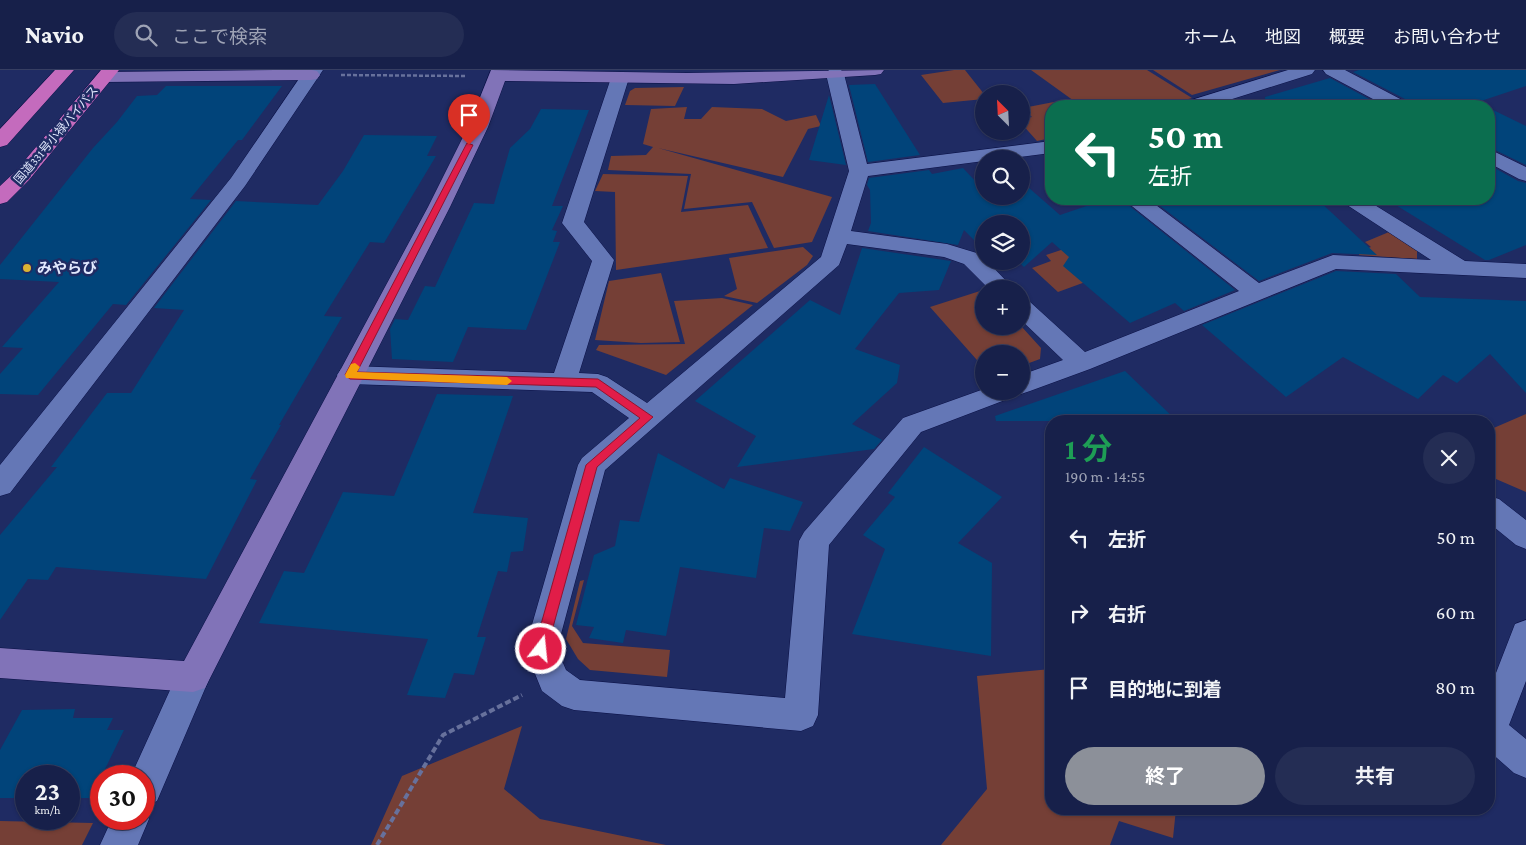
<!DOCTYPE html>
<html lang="ja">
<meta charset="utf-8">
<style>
body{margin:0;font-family:"Crimson Pro","Noto Sans JP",serif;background:#242d54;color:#f1f3f6;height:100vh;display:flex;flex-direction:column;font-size:19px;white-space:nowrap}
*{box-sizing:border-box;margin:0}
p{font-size:16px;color:#9ea3b5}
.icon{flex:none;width:28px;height:28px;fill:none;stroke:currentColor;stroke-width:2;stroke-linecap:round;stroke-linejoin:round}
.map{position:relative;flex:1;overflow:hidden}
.details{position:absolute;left:1045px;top:345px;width:450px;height:400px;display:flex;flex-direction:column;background:#17204a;border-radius:20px;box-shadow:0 1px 4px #0004,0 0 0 1px #363e62}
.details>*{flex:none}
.top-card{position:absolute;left:1045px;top:30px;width:450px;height:105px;border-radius:20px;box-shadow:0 1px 4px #0004,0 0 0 1px #363e62;background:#0b6e4f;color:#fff;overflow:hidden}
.needle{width:32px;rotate:336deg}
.controls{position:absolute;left:975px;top:15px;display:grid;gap:10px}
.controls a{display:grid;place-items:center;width:55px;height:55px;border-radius:50%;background:#17204a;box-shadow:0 1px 4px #0004,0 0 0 1px #363e62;font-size:25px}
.speed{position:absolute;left:15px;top:695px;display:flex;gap:10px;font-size:25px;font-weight:700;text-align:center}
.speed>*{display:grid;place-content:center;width:65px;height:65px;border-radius:50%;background:#17204a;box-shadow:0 1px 4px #0004,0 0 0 1px #363e62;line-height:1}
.speed small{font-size:12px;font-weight:400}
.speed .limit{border:8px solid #d22;background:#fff;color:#111}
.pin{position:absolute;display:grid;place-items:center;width:42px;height:42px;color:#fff;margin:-51px -21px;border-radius:50% 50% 50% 0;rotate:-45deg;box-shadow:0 0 5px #0007}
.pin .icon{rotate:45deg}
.me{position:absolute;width:55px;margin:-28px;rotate:16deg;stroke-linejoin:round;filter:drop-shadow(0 0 4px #0008)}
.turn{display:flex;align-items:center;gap:18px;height:105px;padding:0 20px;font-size:22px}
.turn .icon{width:65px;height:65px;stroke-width:2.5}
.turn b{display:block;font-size:35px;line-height:42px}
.round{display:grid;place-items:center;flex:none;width:52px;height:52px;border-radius:26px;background:#242d54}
.overview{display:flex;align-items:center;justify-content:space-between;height:85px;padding:0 20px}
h1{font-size:30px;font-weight:700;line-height:38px;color:#1e9e55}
.button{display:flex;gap:10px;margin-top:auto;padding:10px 20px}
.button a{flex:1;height:58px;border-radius:30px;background:#8c9099;color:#fff;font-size:20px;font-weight:700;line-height:58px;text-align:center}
.button a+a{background:#242d54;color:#f1f3f6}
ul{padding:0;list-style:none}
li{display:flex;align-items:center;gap:15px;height:75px;padding:0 20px}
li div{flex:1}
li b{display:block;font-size:19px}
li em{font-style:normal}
header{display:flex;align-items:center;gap:30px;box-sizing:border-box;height:70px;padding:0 25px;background:#17204a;border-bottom:1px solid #363e62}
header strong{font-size:24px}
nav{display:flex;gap:28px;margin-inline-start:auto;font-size:18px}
.search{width:350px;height:45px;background:#242d54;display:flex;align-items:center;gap:12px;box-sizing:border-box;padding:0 18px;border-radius:28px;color:#9ea3b5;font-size:19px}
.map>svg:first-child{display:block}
</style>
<header>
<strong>Navio</strong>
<div class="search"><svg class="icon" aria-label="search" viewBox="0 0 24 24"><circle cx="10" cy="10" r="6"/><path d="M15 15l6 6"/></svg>ここで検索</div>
<nav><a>ホーム</a><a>地図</a><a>概要</a><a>お問い合わせ</a></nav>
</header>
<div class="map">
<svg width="1526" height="775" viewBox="0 0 1526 775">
<rect width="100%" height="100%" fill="#1f2b63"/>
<path fill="#753f36" d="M954 0H965L984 24V29L943 33 921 5Z
M1031 0H1147L1192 28 1163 36H1081Z
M1153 0H1280L1192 25Z
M684 17 675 36 625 35 630 21 635 18Z
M1064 30 1074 36H1051V68L1037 71 1021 53V49L1032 47 1023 38Z
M687 37 684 49H701L712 37 762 39 786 51 816 45 821 56 808 59 783 107 658 78 832 127 812 172 774 178 752 132 684 139 691 104 608 100 611 86 646 85 653 77 643 74 651 39Z
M603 104 688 106 681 142 748 135 768 178 616 200 615 122 595 121Z
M1389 162 1417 181V189L1359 185 1360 181 1371 177 1365 172Z
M803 177 813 186 807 195 757 233 724 226 737 219 729 188Z
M1067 178 1099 207 1058 222 1032 198 1051 191 1046 185Z
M661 203 680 272 641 273 595 270 609 211Z
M980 221 984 225V256H1021L1041 278 1040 289 1021 296V284H984V298L930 237Z
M722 228 753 235 666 305 596 280 599 275 685 274 674 231Z
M1526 344V422L1489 406V360Z
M584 510 572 556 583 573 670 580 667 607 590 600 578 589 566 569 580 511Z
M1051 599V739H1176L1173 768 1119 751 1110 775H941L987 719 977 606Z
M522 656 504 719 540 749 666 775H371L402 706Z
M0 751 93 753 82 775H0Z"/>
<path fill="#01447a" d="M1359 0H1526V16L1466 36H1410L1407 30 1353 2Z
M1330 8 1382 36H1266L1265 27Z
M875 14 920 85 868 92 849 15Z
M166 16H282L242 70H238L190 129 211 130 126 235 113 234 38 325 0 324V304L23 278 2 277 59 212 0 209V195L93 78 117 52 137 26 157 25Z
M829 25 846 95 809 90Z
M1489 38 1526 56V95L1489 77Z
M541 39 589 40 552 136H563L552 160 557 161 553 172H560L526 260 468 257 453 292 392 289 390 259 395 249 408 250 425 216 435 217 474 133 494 134 510 78 530 59Z
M364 65 437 66 427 86H436L384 173 370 172 324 246 342 247 279 355H281L250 409 257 410 206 509 56 497 48 510 28 509 0 550V465L57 397H51L107 323H131L184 240 154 238 236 131 318 135 343 101Z
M1489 95 1518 111 1526 113V175L1489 190H1485L1386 129H1489Z
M963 98 979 115 984 114V126H1021V111L1060 145 1107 129H1123L1127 134 1235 220 1184 241 1175 233 1130 253 1063 196 1069 187 1052 172 1024 197 1018 191H1021V154H984V180L964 160 958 175 868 161 871 153 870 120 867 115 869 108 929 100 932 104Z
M1151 129H1317L1377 185 1332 183 1259 211Z
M862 178 951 191 939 220 899 223 855 279 900 295 897 313 852 354 882 370 874 379 737 397 756 366 695 331 810 230 840 245Z
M1336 201 1396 204 1420 227 1526 231V323L1490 284 1457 313 1443 305 1418 329 1343 287 1286 327 1202 255Z
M1125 301 1177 351H996L995 346Z
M437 324 513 326 473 443 528 448 523 481 511 482 507 502 498 501 477 567H486L474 605 454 603 445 628 407 625 428 569 259 553 284 501 304 503 343 422 394 426Z
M924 377 1002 427 958 473 992 493 991 586 852 564 885 479 863 465 895 427 888 423Z
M658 383 724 419 730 408 803 432 790 461 764 458 756 508 680 497 666 566 626 560 623 573 589 568 594 557 576 555 594 485 615 476 620 450 639 452Z
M75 639 73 648H113L107 660H124L91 728H69V706H26V728H0V680L22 640Z"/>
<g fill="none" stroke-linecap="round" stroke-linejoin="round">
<g stroke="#0a1046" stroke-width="1">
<path id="street" d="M305 0H323L245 116 10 423 0 426V395L231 108Z
M829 0H841L844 4 867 94 1051 71V83L1004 89H984V91L868 106 851 161 947 174 980 184 984 188V191H987L1014 219H989L964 194 944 187 847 174 839 195 605 400 557 579 566 600 580 610 785 628 799 471 804 462 903 348 984 319V321H1021V305L1063 290 1021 250V228L1029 231 1085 282 1239 221 1128 133 1125 129H1148L1259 213 1333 185 1431 190 1344 133 1341 129H1365L1465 191 1526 194V208L1336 199 1090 299 1030 321 1021 324 1016 323 1013 327 921 362 829 475 818 645 813 656 801 661 574 640 562 636 542 621 525 579 578 395 582 388 629 348 592 322 350 314 341 311 337 305 341 299 350 296 554 303 592 191 562 153 611 8 614 4 620 3 626 4 629 8 584 152 614 190 579 303 598 304 607 307 647 333 821 187 849 101 826 4Z
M1288 0H1315L1312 4 1210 36H1183L1185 32Z
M1323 0H1345L1406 32 1408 36H1386L1326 4Z
M1489 79 1526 97V111L1519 109 1489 93Z
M1489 426 1499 429 1526 450V479L1516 475 1489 453Z
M1526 550V611L1509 655 1526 669V708L1514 703 1489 681V621L1515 554Z
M193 592 205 596 210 607 157 731 144 737 149 749 138 775H100L112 749H144V706H131L181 596Z"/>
</g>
<g stroke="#0a1046" stroke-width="1">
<path id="secondary" d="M275 0H312L317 1 320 5 317 9 311 10 105 12 99 11 96 7 99 3 105 2Z
M491 0 687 3 884 0 881 4 875 5 734 14 505 11 488 57 450 137 205 618 193 622 0 608V578L184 591 428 137 468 57Z"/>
</g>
<g stroke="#0a1046" stroke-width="1">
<path id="highway" d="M55 0H74L7 75 0 77V59Z
M101 0H119L29 110 7 132 0 134V116L15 102Z"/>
</g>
<path stroke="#67719c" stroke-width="2.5" stroke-dasharray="4 2" stroke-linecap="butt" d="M341 5 465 6"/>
<path stroke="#67719c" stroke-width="4" stroke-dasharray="6 3" stroke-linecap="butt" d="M377 775 443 665 522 625"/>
<use href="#street" fill="#6477b6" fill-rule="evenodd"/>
<use href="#secondary" fill="#8173b8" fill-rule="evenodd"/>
<use href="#highway" fill="#c46bbd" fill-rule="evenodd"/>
</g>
<path fill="#e11d48" stroke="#92132f" d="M467 73 473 75 357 302 598 309 653 347 597 397 547 579 545 583 541 585 536 583 534 579 586 395 640 348 596 317 350 309 345 305Z"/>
<path fill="#f59e0b" d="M355 293 360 297 357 302 507 307 512 311 507 315 346 308 345 305 351 294Z"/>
<circle fill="#dbb333" stroke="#1f2b63" stroke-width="2" cx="27" cy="198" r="5"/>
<g text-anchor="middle" stroke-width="5" stroke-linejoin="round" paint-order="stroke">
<g font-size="12" fill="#e1e8fd" stroke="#1f2b63">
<text transform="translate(56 65) rotate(-50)" y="4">国道331号小禄バイパス</text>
</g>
<g font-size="15" font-weight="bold" fill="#e1e8fd" stroke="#1f2b63" text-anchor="start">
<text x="37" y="203">みやらび</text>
</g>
</g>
</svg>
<div class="controls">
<a><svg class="needle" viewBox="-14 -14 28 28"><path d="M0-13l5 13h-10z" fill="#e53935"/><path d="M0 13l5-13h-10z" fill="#9ea3b5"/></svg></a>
<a><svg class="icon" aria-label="search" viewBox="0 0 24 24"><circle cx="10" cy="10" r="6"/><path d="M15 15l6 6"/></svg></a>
<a><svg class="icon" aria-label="layers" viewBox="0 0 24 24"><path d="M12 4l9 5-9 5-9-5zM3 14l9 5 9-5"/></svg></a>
<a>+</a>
<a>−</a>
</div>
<div class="speed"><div>23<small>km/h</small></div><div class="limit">30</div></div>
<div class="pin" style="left:469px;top:75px;background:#d93025"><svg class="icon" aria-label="arrive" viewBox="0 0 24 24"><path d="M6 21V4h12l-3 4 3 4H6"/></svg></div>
<svg class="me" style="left:541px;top:579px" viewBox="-20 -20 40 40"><circle r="17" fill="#e11d48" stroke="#fff" stroke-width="3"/><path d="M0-11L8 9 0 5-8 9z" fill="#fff"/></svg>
<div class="top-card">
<div class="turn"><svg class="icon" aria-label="left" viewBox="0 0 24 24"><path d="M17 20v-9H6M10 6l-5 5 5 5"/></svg><div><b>50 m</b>左折</div></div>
</div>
<section class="details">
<div class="overview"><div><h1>1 分</h1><p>190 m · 14:55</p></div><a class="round"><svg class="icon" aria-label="close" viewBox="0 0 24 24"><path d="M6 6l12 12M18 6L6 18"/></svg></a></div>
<ul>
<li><svg class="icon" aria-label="left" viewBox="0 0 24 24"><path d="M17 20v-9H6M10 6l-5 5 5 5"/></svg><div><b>左折</b></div><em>50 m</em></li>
<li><svg class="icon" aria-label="right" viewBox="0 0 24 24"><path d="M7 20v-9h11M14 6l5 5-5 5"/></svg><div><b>右折</b></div><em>60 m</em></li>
<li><svg class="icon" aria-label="arrive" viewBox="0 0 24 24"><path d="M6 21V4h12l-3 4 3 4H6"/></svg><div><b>目的地に到着</b></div><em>80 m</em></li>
</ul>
<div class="button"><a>終了</a><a>共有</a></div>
</section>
</div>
